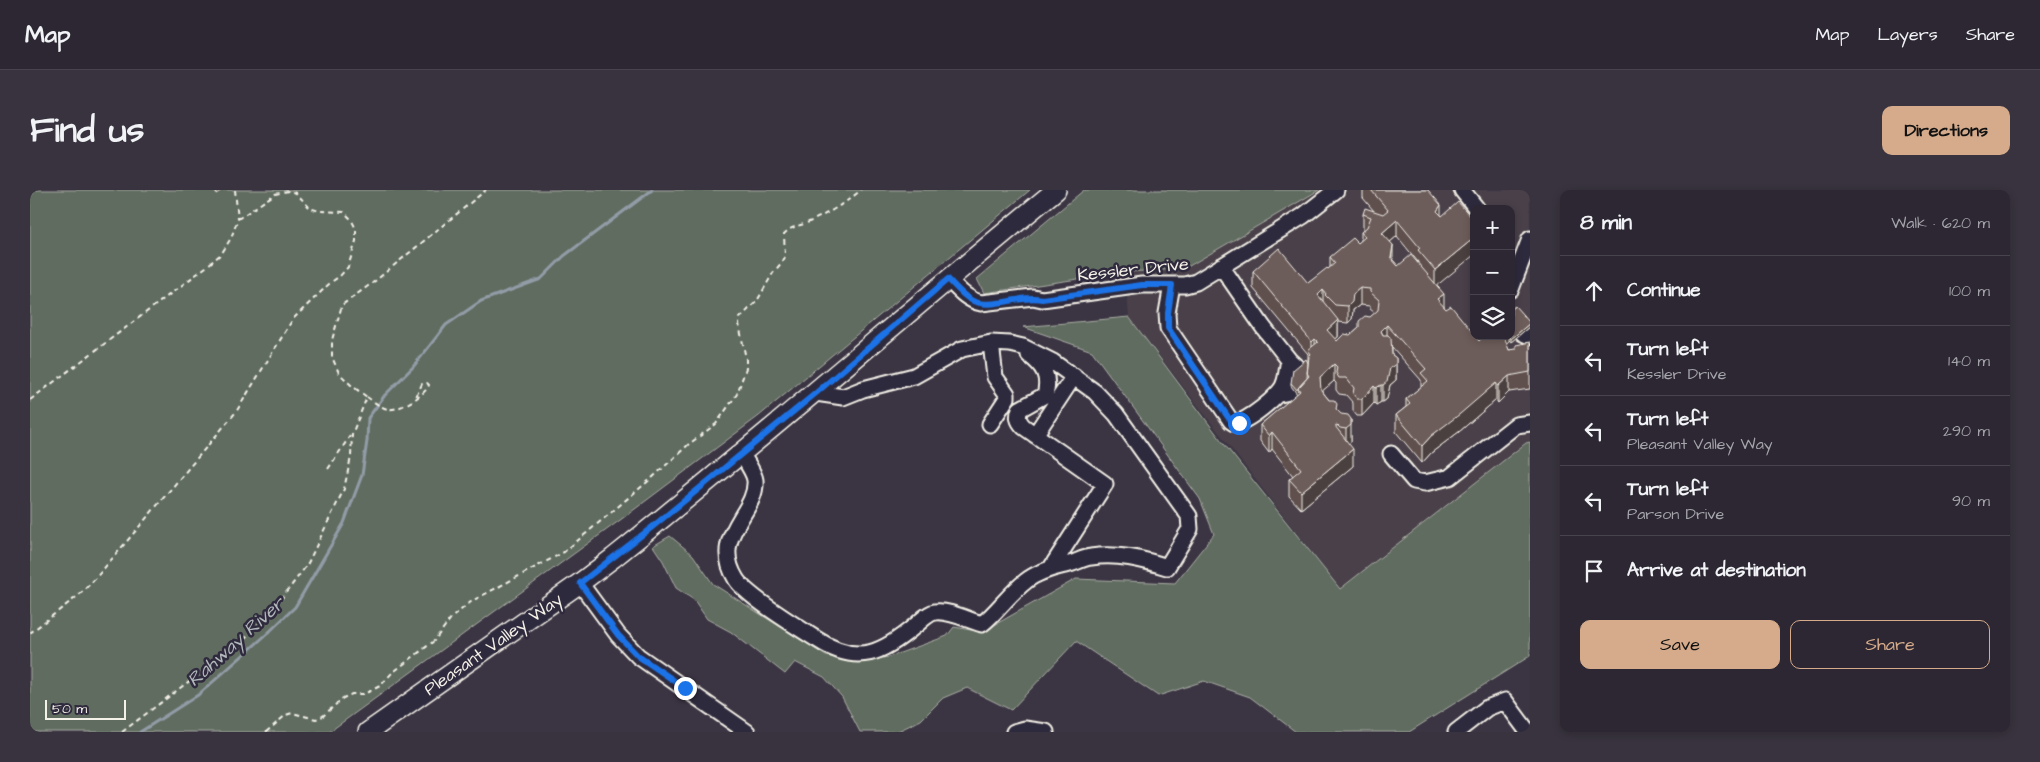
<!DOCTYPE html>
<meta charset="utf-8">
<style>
:root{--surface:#2c2732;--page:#38333e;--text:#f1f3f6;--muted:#a6a5ac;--line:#48444d;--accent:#d6ab8b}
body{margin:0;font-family:"Architects Daughter",sans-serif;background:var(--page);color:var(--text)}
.controls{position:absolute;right:15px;top:15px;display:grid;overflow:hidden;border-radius:10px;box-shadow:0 2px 8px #0003}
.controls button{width:45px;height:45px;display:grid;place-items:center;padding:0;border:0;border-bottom:1px solid var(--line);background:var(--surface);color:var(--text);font:25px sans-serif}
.scale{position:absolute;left:15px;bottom:12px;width:81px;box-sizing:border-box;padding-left:5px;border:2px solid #f4f1e8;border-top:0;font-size:14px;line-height:18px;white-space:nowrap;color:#f4f1e8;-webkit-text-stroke:4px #2f2a3d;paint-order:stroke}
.stop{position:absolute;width:15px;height:15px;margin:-11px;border:4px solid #1a73e8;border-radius:50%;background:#fff}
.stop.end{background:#1a73e8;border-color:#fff;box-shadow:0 1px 5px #0008}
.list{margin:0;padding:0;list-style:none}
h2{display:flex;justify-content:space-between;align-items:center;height:65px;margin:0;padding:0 20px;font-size:21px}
h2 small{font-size:16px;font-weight:400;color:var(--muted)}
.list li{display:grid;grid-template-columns:32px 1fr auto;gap:15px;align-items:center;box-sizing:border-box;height:70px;padding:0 20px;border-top:1px solid var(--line)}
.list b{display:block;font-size:19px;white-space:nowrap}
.list p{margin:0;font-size:16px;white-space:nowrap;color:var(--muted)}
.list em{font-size:16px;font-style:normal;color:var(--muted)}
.actions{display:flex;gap:10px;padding:15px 20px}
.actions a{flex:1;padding:11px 0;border:1px solid var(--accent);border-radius:10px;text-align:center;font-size:18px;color:var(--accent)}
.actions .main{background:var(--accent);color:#111}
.icon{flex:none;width:28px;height:28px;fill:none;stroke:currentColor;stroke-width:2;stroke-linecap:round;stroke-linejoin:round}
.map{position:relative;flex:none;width:1500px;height:542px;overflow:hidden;border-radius:10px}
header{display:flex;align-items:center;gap:30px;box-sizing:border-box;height:70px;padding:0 25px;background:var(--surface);border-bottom:1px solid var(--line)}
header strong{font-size:24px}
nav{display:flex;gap:28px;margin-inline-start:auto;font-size:18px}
.intro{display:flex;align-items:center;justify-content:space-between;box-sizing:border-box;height:120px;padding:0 30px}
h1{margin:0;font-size:35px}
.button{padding:12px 22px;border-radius:10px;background:var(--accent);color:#111;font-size:18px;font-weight:700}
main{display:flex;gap:30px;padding:0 30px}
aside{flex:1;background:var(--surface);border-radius:10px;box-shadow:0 2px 8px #0003}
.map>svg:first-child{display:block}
.built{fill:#4a404a;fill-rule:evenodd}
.green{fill:#606c61;stroke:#aaaea4}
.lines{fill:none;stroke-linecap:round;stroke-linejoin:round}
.stream{stroke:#929ca7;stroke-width:3}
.minor-casing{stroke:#f4f1e8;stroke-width:19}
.major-casing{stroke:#f4f1e8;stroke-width:22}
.path{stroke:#f4f1e8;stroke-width:2;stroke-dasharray:5 4;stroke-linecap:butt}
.minor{stroke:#2f2a3d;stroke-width:15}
.major{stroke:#2f2a3d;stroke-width:19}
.wall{fill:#5e504d;stroke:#f4f1e8;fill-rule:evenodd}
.shaded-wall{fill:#4c413f;stroke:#f4f1e8}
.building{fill:#6d5d5a;stroke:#f4f1e8;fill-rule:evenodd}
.route{stroke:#1a73e8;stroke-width:6}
.labels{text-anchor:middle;stroke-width:5;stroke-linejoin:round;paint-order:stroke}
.street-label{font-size:18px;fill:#f4f1e8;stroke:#2f2a3d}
.water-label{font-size:19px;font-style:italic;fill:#b2b9bc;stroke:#2f2a3d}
</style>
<header>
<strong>Map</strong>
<nav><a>Map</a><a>Layers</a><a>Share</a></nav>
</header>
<div class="intro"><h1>Find us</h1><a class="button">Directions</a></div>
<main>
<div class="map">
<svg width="1500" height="542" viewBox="0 0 1500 542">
<rect width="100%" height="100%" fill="#3b3443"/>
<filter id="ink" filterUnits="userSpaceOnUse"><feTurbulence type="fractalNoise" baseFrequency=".02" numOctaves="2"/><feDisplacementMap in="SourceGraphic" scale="10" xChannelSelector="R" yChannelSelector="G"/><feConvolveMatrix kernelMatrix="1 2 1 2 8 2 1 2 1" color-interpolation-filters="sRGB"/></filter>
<g filter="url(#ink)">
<path class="built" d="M1289,0H1500V252L1496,253L1310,399L1099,127L1095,82L1154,79ZM1444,19H1481V146H1444Z"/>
<path class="green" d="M0,0H1000L729,226L593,328L299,542H0Z
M1054,0H1289L1154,79L1095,82L954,103L947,89Z
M1099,127L1194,254L1310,399L1496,253L1500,252V466L1379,542H1266L1220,507L1174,491L1128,506L1046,451L981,520L937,498L913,508L891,530L866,542H830L812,507L794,487L765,472L755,484L701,442L677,429L664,410L646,398L633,371L623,356L640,346L663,365L683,394L796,466L828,472L859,467L917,446L924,437L952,442L1046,389L1145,393L1184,344L1170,309L1062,161L993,137Z"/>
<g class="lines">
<path class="stream" d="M110,542L168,505L237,444L265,417L314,333L332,285L337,251L338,228L355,205L383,177L416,135L451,111L511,89L534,66L622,0"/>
<defs>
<path id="minor" d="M1432,0L1447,19
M1191,76L1233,137L1259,170L1271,181C1274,198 1263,202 1249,204
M918,89C928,99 937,110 951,113L1003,107L1012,109L1112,95H1155L1166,92L1273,26L1306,0
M1142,95L1137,123L1138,138L1201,231L1204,233C1215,234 1251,205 1254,194C1257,187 1257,178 1259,170
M1481,99L1500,49
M1481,127L1493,143L1500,146
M999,165C1014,176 1020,187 1015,205L990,219C987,227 988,231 994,237L1075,294L1021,378
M960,234L977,208V204L965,187L961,153
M1005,245L1044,186
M711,263C715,270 724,282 725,290C728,323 679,345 706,389C716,406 769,438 788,450C828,476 853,463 886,435C891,431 898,423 905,422C920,420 937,430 952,434C968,421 979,404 996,391C1007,382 1022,378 1035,375C1044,374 1052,368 1061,367C1087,363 1112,369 1137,377L1160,339L1159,326L1086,224L1065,202L1023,172L993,157L980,154L961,153L932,159L884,186L833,199L813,207L786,203
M1361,264L1384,291L1395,293L1420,287L1486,235L1500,233
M550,393L588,445L608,466L717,542
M984,542L995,539L1016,542
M1426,542L1457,518L1475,511L1498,542"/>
<path id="major" d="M338,542L550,393L583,368C733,249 877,122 1026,0"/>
</defs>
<use href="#minor" class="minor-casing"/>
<use href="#major" class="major-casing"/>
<path class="path" d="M205,0L208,29
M0,5L5,0
M337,207C343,211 351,218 358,219C370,221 395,205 399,195L397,193L392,194L385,209
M0,210L176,77L192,63L201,48L208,29L245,4L258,1L266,3L280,18L289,21L314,22L321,29L326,39V51L318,77L310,86L300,93L263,129L206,222L65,389L49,405L0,443
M298,279L320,246
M92,542L211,452L242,421L277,375L314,299L321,267L322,244L337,207L322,196L309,183L302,167V150L312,115L345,91L456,0
M236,542L256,525L262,523L286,529L293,526L313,508L322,504H334L350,496L362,483L404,451L421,428L442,411L534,362L622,288L659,254L686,234L707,204L716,178V169L709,134L710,128L727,111L743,83L753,71L755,67L754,44C761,36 770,36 779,32C797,24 816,13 831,0"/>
<use href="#minor" class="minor"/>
<use href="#major" class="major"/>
</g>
<path class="wall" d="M1333,0H1398L1407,95L1414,117L1449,151L1500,136L1481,152L1479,150L1476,153L1479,160L1486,159L1500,152V199L1479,202L1468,213L1466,210L1430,241L1401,263L1392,273L1366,242V225L1376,217V209L1391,197V190L1362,157V165L1366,168V190L1360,195L1357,209L1353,212H1351L1346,215L1344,213L1332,226H1327L1323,221V213L1316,205L1309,204L1306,200V193L1304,191L1292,201L1307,220L1321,246V252L1318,254L1323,276L1271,319L1259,306V289L1263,286L1242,259L1239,263L1230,251V235L1267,204L1261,196V193L1278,173V164L1223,98V81L1278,93L1298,79L1300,77V67L1328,53L1331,51V42L1333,41V24L1344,21L1333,8ZM1367,46L1388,72V73L1368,76L1363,70L1360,52ZM1330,115L1340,116V119L1345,123L1320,145L1307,151L1305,149L1308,147V132L1318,133L1322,129L1323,120Z"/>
<path class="shaded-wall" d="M186,0H192L186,4Z
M1411,15V32L1407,21Z
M1367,30V46L1352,59V43Z
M1444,48V65L1405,97V80Z
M1363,55V72L1361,68Z
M1330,98V115L1323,120L1322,129L1318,133V116L1323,104Z
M1293,100V117L1288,105Z
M1414,104V121L1407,109Z
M1308,130V147L1297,156V140Z
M1500,133V136L1481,152V149Z
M1357,135V152L1351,141Z
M1472,146H1479V151L1472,157Z
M1285,149V166L1282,169V152Z
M1304,174V191L1290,203V187Z
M1366,174V190L1360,195L1357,209L1353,212V195L1360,178Z
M1479,186V202L1468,213V196Z
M1466,193V210L1430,241L1401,263L1392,273V256L1401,246Z
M1351,195V212L1346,215V198Z
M1344,196V213L1332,226V209Z
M1321,229V252L1316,256V239Z
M1242,242V259L1239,263V246Z
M1323,259V276L1271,319V302Z"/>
<path class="building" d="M1341,0H1398L1411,15L1407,21L1412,26L1428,12L1444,30V48L1405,80L1388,60L1390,58L1367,30L1352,43L1363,55L1361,68L1368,76L1381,65L1414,104L1407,109L1416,119L1421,116L1444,144V146H1445L1449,151L1454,146H1474L1479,160L1486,159V155L1500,152V182L1479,186L1468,196L1466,193L1430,224L1401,246L1392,256L1366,225L1380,214L1376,209L1398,191L1391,183L1396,179L1357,135L1351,141L1353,145H1358L1361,148L1362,165L1366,168V174L1360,178L1357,192L1353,195H1351L1346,198L1344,196L1332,209H1327L1323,204L1324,198L1316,188H1309L1306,183L1307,177L1304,174L1290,187L1291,200L1299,210H1304L1307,214L1306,219L1311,224L1318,225L1321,229V235L1316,239L1310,238L1307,235L1305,236L1323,259L1271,302L1259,289L1271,279L1242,242L1239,246L1230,235L1270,201L1268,198L1279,186L1277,183L1279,166L1281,164L1278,160L1288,152L1285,149L1282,152L1223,81L1249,58L1278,93L1297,78L1298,79L1305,73L1300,67L1323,48L1328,53L1335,47L1331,42L1337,37L1341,27L1333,24L1335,18L1353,24L1358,20ZM1330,98L1340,99V102L1349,110L1348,120L1340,127L1335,126L1329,131V137L1320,145L1314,144L1307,151L1297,140L1308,130L1288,105L1293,100L1296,104L1295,105L1305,115L1318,116L1322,112L1323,104Z
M1485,116L1500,133L1481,149L1479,146H1481V119Z
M1276,169L1278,173L1277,188L1268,198V201L1261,193L1263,180Z"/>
</g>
<g class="lines" filter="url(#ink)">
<path class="route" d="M655,498L608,466L588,445L550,393L621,338L786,203L918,89C925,96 932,105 941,110C960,121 991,104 1012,109L1112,95H1142L1138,123V138L1198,227L1204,233H1209"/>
</g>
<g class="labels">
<g class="street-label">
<text transform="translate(1103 79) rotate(-6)" y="6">Kessler Drive</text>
<text transform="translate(463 454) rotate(-35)" y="6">Pleasant Valley Way</text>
</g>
<g class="water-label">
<text transform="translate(205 451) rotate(-42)" y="7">Rahway River</text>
</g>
</g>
</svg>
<div class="controls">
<button>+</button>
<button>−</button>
<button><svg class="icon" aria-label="layers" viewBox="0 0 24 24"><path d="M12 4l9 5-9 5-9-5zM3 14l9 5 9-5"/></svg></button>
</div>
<div class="scale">50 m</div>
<div class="stop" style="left:1209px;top:233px"></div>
<div class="stop end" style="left:655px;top:498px"></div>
</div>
<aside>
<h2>8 min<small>Walk · 620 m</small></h2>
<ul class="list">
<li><svg class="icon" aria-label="ahead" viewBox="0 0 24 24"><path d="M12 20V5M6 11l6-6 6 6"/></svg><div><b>Continue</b></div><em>100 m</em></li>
<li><svg class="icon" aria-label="left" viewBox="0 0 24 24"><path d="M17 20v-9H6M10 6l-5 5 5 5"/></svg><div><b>Turn left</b><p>Kessler Drive</p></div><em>140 m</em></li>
<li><svg class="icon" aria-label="left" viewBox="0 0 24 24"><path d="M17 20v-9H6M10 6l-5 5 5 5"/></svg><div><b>Turn left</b><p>Pleasant Valley Way</p></div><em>290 m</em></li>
<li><svg class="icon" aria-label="left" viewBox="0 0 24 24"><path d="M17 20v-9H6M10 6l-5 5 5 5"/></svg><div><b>Turn left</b><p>Parson Drive</p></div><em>90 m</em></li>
<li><svg class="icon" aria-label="arrive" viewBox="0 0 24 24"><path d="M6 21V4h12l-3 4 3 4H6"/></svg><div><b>Arrive at destination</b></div></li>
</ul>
<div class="actions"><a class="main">Save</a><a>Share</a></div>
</aside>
</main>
